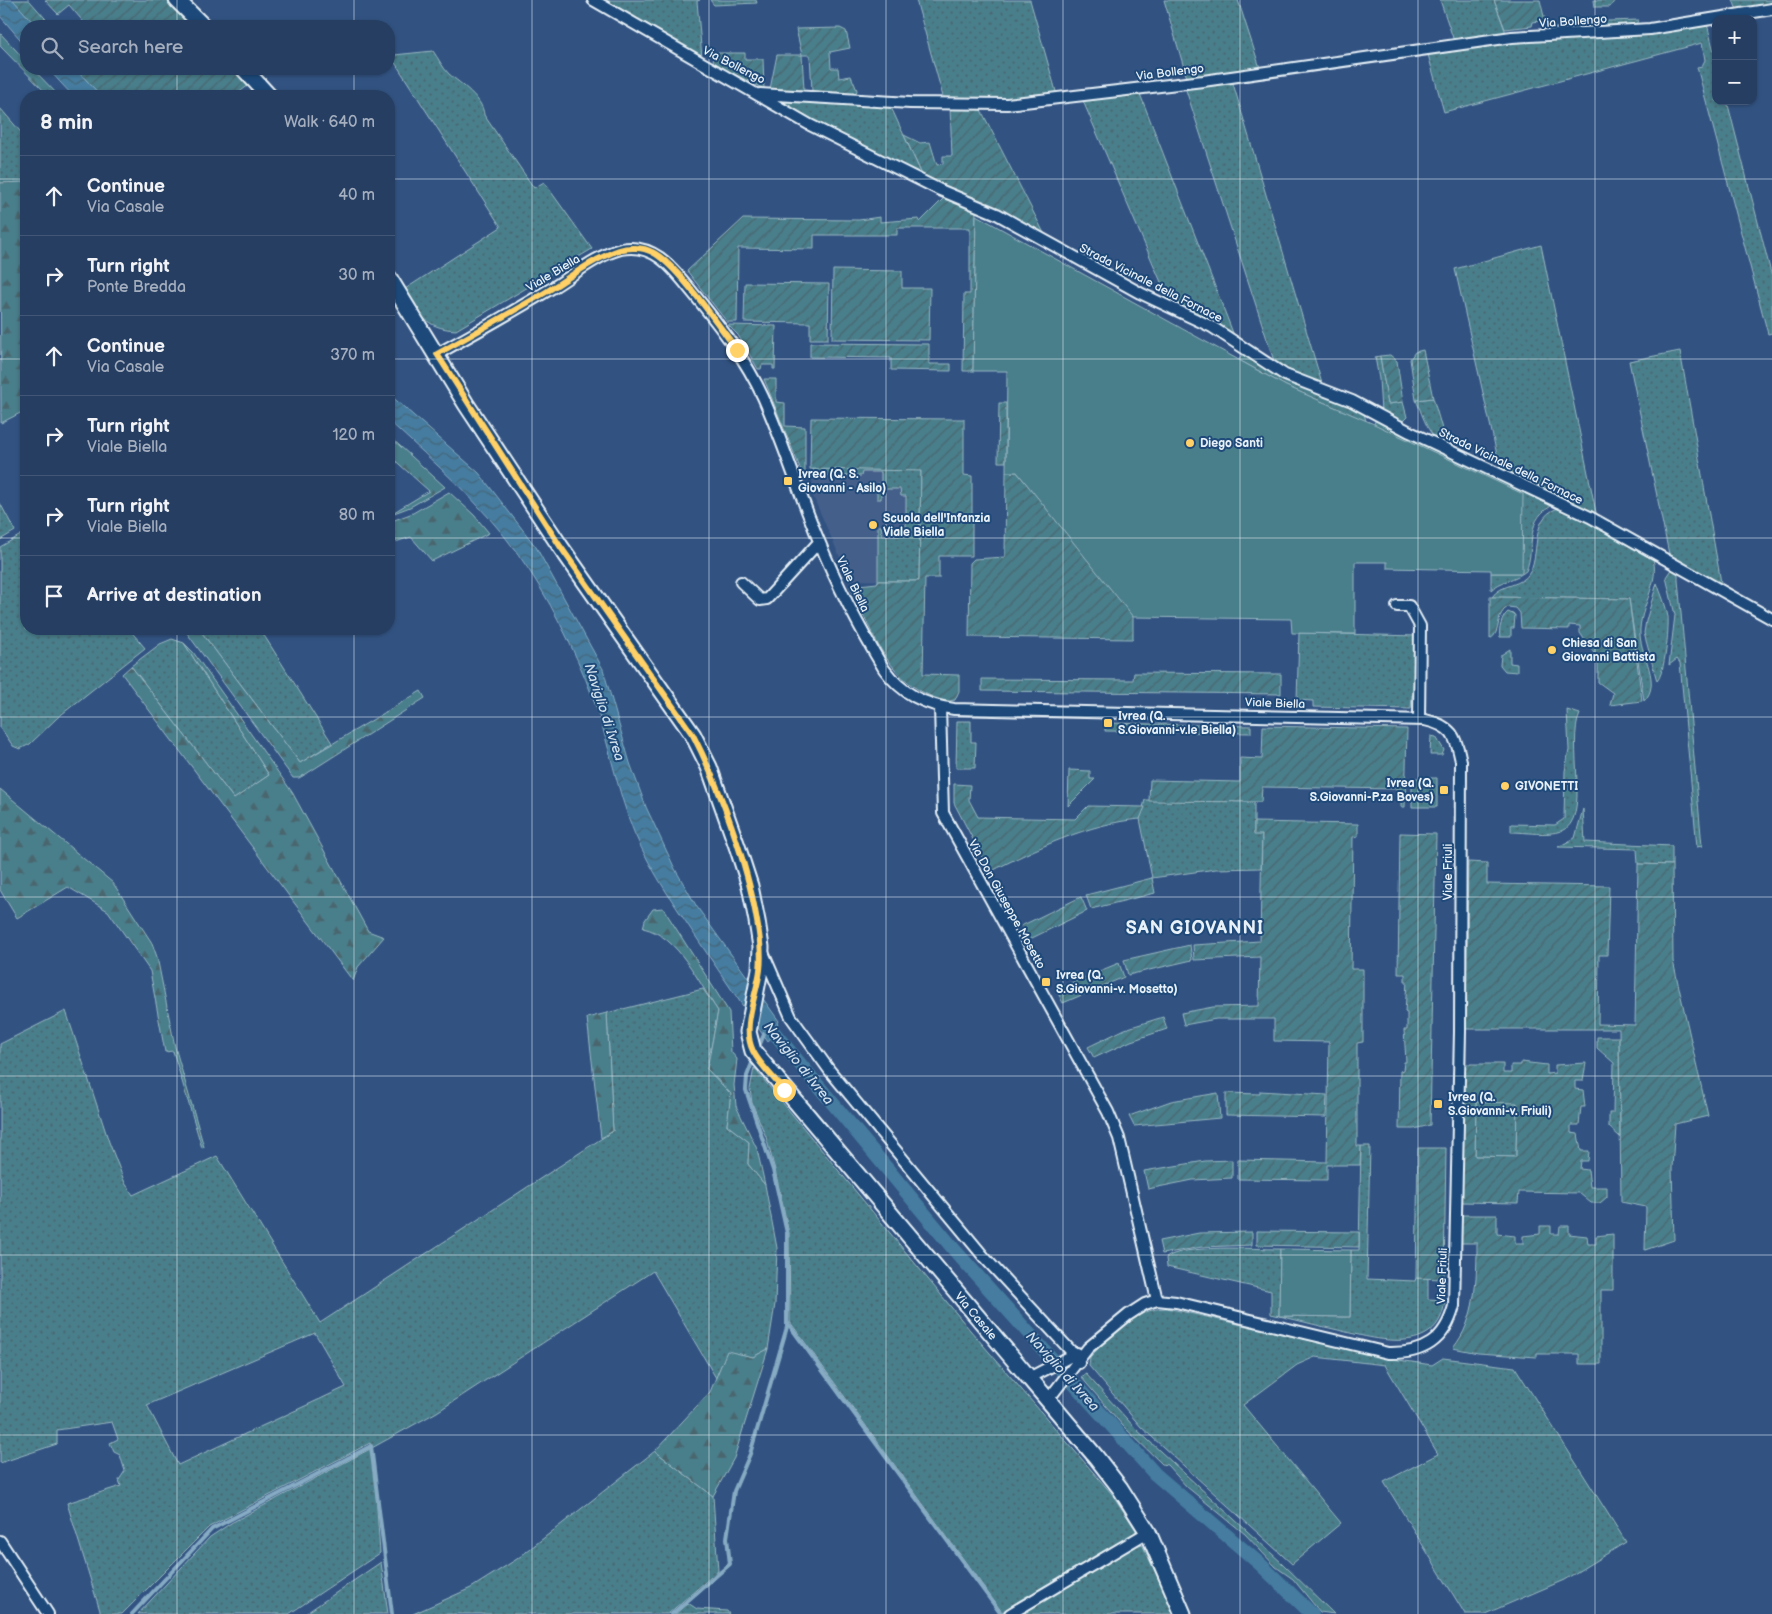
<!DOCTYPE html>
<meta charset="utf-8">
<style>
:root{--surface:#263e62;--page:#2e4568;--text:#f1f3f6;--muted:#a4aebe;--line:#425777}
body{margin:0;font-family:"Balsamiq Sans",sans-serif;background:var(--page);color:var(--text)}
.controls{position:absolute;right:15px;top:15px;display:grid;overflow:hidden;border-radius:10px;box-shadow:0 1px 4px #0004}
.controls button{width:45px;height:45px;display:grid;place-items:center;padding:0;border:0;border-bottom:1px solid var(--line);background:var(--surface);color:var(--text);font:25px sans-serif}
.stop{position:absolute;width:15px;height:15px;margin:-11px;border:4px solid #ffd166;border-radius:50%;background:#fff}
.stop.end{background:#ffd166;border-color:#fff;box-shadow:0 1px 5px #0008}
.list{margin:0;padding:0;list-style:none}
h2{display:flex;justify-content:space-between;align-items:center;height:65px;margin:0;padding:0 20px;font-size:21px}
h2 small{font-size:16px;font-weight:400;color:var(--muted)}
.list li{display:grid;grid-template-columns:32px 1fr auto;gap:15px;align-items:center;box-sizing:border-box;height:80px;padding:0 20px;border-top:1px solid var(--line)}
.list b{display:block;font-size:19px;white-space:nowrap}
.list p{margin:0;font-size:16px;white-space:nowrap;color:var(--muted)}
.list em{font-size:16px;font-style:normal;color:var(--muted)}
.icon{flex:none;width:28px;height:28px;fill:none;stroke:currentColor;stroke-width:2;stroke-linecap:round;stroke-linejoin:round}
.map{position:relative;flex:none;width:1772px;height:1614px;overflow:hidden}
.search{position:absolute;background:var(--surface);box-shadow:0 1px 4px #0004;left:20px;top:20px;width:375px;height:55px;display:flex;align-items:center;gap:12px;box-sizing:border-box;padding:0 18px;border-radius:20px;color:var(--muted);font-size:19px}
.panel{position:absolute;background:var(--surface);box-shadow:0 1px 4px #0004;left:20px;top:90px;width:375px;height:545px;border-radius:20px}
.map>svg:first-child{display:block}
.built{fill:#445f8b}
.grass{fill:url(#grass-dots);stroke:#99b8c2;fill-rule:evenodd}
.forest{fill:url(#forest-firs);stroke:#99b8c2}
.garden{fill:url(#garden-furrows);stroke:#99b8c2;fill-rule:evenodd}
.pitch{fill:#4a7e8b;stroke:#99b8c2}
.water{fill:url(#water-waves);stroke:#86abc3}
.lines{fill:none;stroke-linecap:round;stroke-linejoin:round}
.stream{stroke:#86abc3;stroke-width:4}
.canal{stroke:#447c9f;stroke-width:14}
.street-casing{stroke:#e8f1f8;stroke-width:14}
.secondary-casing{stroke:#e8f1f8;stroke-width:19}
.street{stroke:#1f4a7a;stroke-width:10}
.secondary{stroke:#1f4a7a;stroke-width:15}
.route{stroke:#ffd166;stroke-width:6}
.grid{fill:none;stroke:#e8f1f8;stroke-width:1;stroke-opacity:0.55}
.poi-dot{fill:#ffd166;stroke:#1f4a7a;stroke-width:2}
.labels{text-anchor:middle;stroke-width:4;stroke-linejoin:round;paint-order:stroke}
.street-label{font-size:12px;fill:#e8f1f8;stroke:#1f4a7a}
.poi-label{font-size:12px;font-weight:bold;fill:#e8f1f8;stroke:#1f4a7a;text-anchor:start}
.water-label{font-size:14px;font-style:italic;fill:#cfdfeb;stroke:#1f4a7a}
.district-label{font-size:18px;font-weight:bold;letter-spacing:1px;fill:#e8f1f8;stroke:#1f4a7a}
</style>
<div class="map">
<svg width="1772" height="1614" viewBox="0 0 1772 1614">
<defs>
<pattern id="grass-dots" width="8" height="8" patternUnits="userSpaceOnUse" patternTransform="scale(1.25)"><rect width="8" height="8" fill="#4a7e8b"/><path d="M2 2h.1M6 6h.1" fill="none" stroke="#48666e" stroke-width="1.8" stroke-linecap="round"/></pattern>
<pattern id="forest-firs" width="22" height="20" patternUnits="userSpaceOnUse" patternTransform="scale(1.25)"><rect width="22" height="20" fill="#4a7e8b"/><path d="M5 1l3.5 6h-7zM16 11l3.5 6h-7z" fill="#48666e"/></pattern>
<pattern id="garden-furrows" width="10" height="10" patternUnits="userSpaceOnUse" patternTransform="scale(1.25)"><rect width="10" height="10" fill="#4a7e8b"/><path d="M-1 1l2-2M0 10L10 0M9 11l2-2" fill="none" stroke="#48666e"/></pattern>
<pattern id="water-waves" width="16" height="10" patternUnits="userSpaceOnUse" patternTransform="scale(1.25)"><rect width="16" height="10" fill="#447c9f"/><path d="M0 5q4-4 8 0t8 0" fill="none" stroke="#456579"/></pattern>
</defs>
<rect width="100%" height="100%" fill="#325382"/>
<filter id="ink" filterUnits="userSpaceOnUse"><feTurbulence type="fractalNoise" baseFrequency=".02" numOctaves="2"/><feDisplacementMap in="SourceGraphic" scale="10" xChannelSelector="R" yChannelSelector="G"/><feConvolveMatrix kernelMatrix="1 2 1 2 8 2 1 2 1" color-interpolation-filters="sRGB"/></filter>
<g filter="url(#ink)">
<path class="built" d="M813,469L921,470L919,581L850,580L812,494Z"/>
<path class="grass" d="M600,0H700L697,1L702,58L649,26Z
M710,0H756L757,3L714,5Z
M916,0H1030L1057,95L1002,100H944Z
M1164,0H1238L1260,68L1187,78Z
M1440,0H1494L1506,33L1454,41Z
M1594,0H1615L1610,7H1595Z
M1733,0H1772V5L1737,10Z
M1639,20L1635,25L1581,28L1578,22Z
M1707,24L1716,60V101H1727L1772,277V333L1768,334L1697,67L1702,66L1705,60L1702,43L1444,112L1427,51L1512,40Z
M433,51C438,58 443,68 449,74C461,84 483,98 484,115L534,188L544,182L592,249L456,330C424,328 420,314 405,289L501,227L392,58L394,55Z
M1232,80L1323,387L1276,367L1185,87Z
M1140,94L1235,338L1170,303L1083,101Z
M777,98L890,105L924,179L776,102Z
M0,108L26,138V182L0,183Z
M1541,245L1597,517L1500,468L1455,269Z
M1680,351L1722,588L1669,554L1629,361Z
M1243,352L1363,410L1366,421L1286,386L1239,360Z
M1380,356L1388,404L1403,402L1407,417L1402,422L1381,412L1379,379L1375,357Z
M1433,398L1447,446C1428,438 1424,418 1416,400Z
M1376,419L1556,504C1523,517 1536,547 1526,571C1515,580 1500,581 1491,590V573H1521L1374,424Z
M813,469L921,470L919,581H878V526H881L882,536H899V530L906,529V496H901L900,489H881V499H877V484H881V472H862L861,476L813,475Z
M0,503L15,531L0,540Z
M1563,507L1652,556C1662,582 1638,608 1640,635C1641,656 1662,683 1644,701L1629,599L1492,597C1501,583 1523,587 1530,572C1541,550 1529,513 1563,507Z
M26,532V629H129L145,648L57,718L30,744L20,749L13,746L0,727V547Z
M1672,568L1681,573L1678,574V580L1702,846L1697,847L1680,663L1677,659L1669,665L1675,615L1666,577Z
M1657,583C1661,594 1666,605 1668,617C1669,629 1665,673 1657,681L1644,633L1646,621Z
M1508,612L1515,615L1514,628H1511V637H1500C1498,631 1502,616 1508,612Z
M199,629H260L332,743L300,763Z
M1299,633L1417,636L1415,695H1412L1411,709L1313,707V701L1297,700Z
M172,639L184,643L269,775L234,799L131,666L160,644Z
M1510,649V663L1517,664V672L1505,671L1500,665L1501,655Z
M1567,710L1580,714C1566,742 1592,821 1561,831C1547,836 1526,832 1511,832V824L1555,825L1564,819L1565,771L1569,750Z
M957,721H971V742H976L975,768H956Z
M1105,723L1251,726V733L1105,731Z
M1431,736L1436,737L1444,750L1442,755H1430Z
M1412,778H1437V807H1412Z
M1145,800L1254,802V834L1262,835L1261,868L1216,869L1152,878L1140,819Z
M1583,809L1585,842L1672,846V865L1638,864L1637,849L1558,847L1575,838Z
M703,989L718,1011L707,1069L731,1094L727,1125L749,1142L748,1164L765,1185L777,1248L775,1304L768,1349L753,1357L727,1352L716,1378L653,1271L437,1412L370,1449L375,1479L380,1553L289,1614H138L210,1537L231,1523L370,1449V1443L209,1527L122,1614H101L67,1503L121,1486L119,1480L125,1471L120,1455L114,1452L110,1443L118,1439L112,1422L57,1430V1444L0,1463V1044L66,1011L109,1142L125,1183L133,1195L217,1156L320,1323L613,1131L607,1013ZM315,1333L346,1387L178,1465L147,1405Z
M1597,1037H1619L1620,1137L1609,1127V1113H1613L1614,1063L1597,1048Z
M754,1068L970,1330L1112,1494L1136,1530L1135,1535L1002,1612L790,1322L789,1233L775,1170L766,1137L752,1103L750,1089Z
M1476,1102H1517L1516,1157L1475,1156Z
M1361,1146H1370L1367,1279L1415,1281L1416,1278H1428V1299L1445,1300C1439,1358 1375,1339 1338,1330C1315,1325 1293,1319 1271,1314V1291L1167,1267L1166,1258C1183,1244 1256,1249 1280,1249L1279,1316L1350,1317L1351,1250H1359Z
M1167,1308L1392,1359L1432,1365L1443,1358L1515,1367L1626,1542L1564,1580L1485,1614H1465L1384,1482L1438,1454L1385,1365L1315,1357L1297,1365L1243,1405L1341,1523L1292,1564L1141,1427L1089,1366L1090,1357C1111,1336 1135,1308 1167,1308Z
M1086,1374L1136,1429L1283,1564L1334,1614L1320,1612L1293,1579L1276,1567L1245,1534L1187,1487L1167,1465L1162,1464L1123,1426L1081,1377Z
M655,1451L713,1496L718,1571L668,1614H413L471,1588L517,1559Z
M1142,1544L1175,1614H1019L1134,1546Z
M381,1562L388,1614H305Z
M688,1603L697,1609L727,1611L729,1614H675Z"/>
<path class="forest" d="M0,33L26,61V69H33L59,96H49L0,46Z
M26,182V410L1,423L0,183Z
M389,436L445,487L410,507L389,515L429,491L389,455Z
M449,492L474,515L489,533L432,561L411,537L389,544V522L413,513Z
M184,629H199L300,763L421,691L425,698L306,774L299,778H293Z
M184,643L193,652L292,792L368,931L384,937L358,967L353,981L122,674L131,666L234,799L269,775Z
M0,789L113,883L152,943L157,957L175,1047L204,1147L202,1148L173,1051L165,1052L150,971L108,911L68,887L17,918L0,890Z
M663,908L729,1012L731,1052L737,1059L734,1085L736,1106L757,1149L765,1185L748,1164L749,1142L727,1125L731,1094L707,1069L718,1011C698,982 679,936 643,928L645,920L653,909Z
M607,1013L613,1131L601,1138L587,1018Z
M768,1349L734,1458L713,1496L655,1451L710,1392L727,1351L753,1357Z"/>
<path class="garden" d="M13,0H29L52,26H36Z
M45,0H166L192,26H87L69,5L58,14Z
M1494,0H1540L1546,25H1542L1540,21L1533,22L1532,26L1505,29Z
M840,28L846,31L850,48L830,52L831,68H838L839,78L851,76L857,90L856,94L812,91L810,55H802L804,90L770,89L777,55H802L796,29Z
M714,53H745V59H763L764,89L713,63Z
M76,69H233L249,85L234,96H101Z
M950,107L980,108L1046,237L924,179L904,135L920,143L930,142L937,165L943,164V156H952Z
M946,196L976,209L973,371H963L964,294H970V228H897V235H814V249L738,248L737,322H727L687,271L743,219L859,220L880,217V222L919,219L920,222Z
M833,270L902,271V288H930L929,340L832,339Z
M745,283L829,284L828,339H810V323L744,322Z
M728,325L776,326L775,369H773V365H762L761,369H758L738,335Z
M810,343L929,344V364H951V371L891,370V358L810,357Z
M1423,350L1433,398L1416,400L1410,359L1415,352Z
M1390,355L1397,361L1403,402L1388,404L1380,356Z
M764,379H776V402L785,403V426L805,427V473H802Z
M999,403H1006V462H998Z
M811,418L964,419V475L972,476V556H939V578H925L923,674L959,675V691L955,700C947,702 941,700 933,697C886,679 870,627 850,586L877,583L878,581H919L921,471L810,469Z
M1006,472H1017L1133,615V639L969,637L970,563L974,559L1005,557Z
M1490,597L1629,599L1642,701L1610,705L1613,693L1598,682V659L1580,633V626L1569,625V629L1521,628L1520,613L1516,608L1508,607C1495,613 1502,633 1490,639Z
M1134,673L1281,674V694L982,691V679L1133,680Z
M1263,726L1407,729L1405,807H1401V789L1262,787L1261,802L1149,801L1150,780L1240,782V758L1262,759Z
M1069,770L1090,771V779H1095L1068,806Z
M954,784L970,785L969,800L978,817L1075,819L1088,806L1145,807L1140,819C1090,823 1034,849 990,872L954,803Z
M1254,822L1358,824V836L1353,837L1351,969H1363V1042L1357,1043V1146H1361L1360,1165H1327V1180L1238,1179V1160L1327,1162L1329,1042L1274,1041V1019H1216L1184,1025L1181,1013L1213,1007L1259,1006L1260,957L1194,960L1193,945L1260,941L1262,835H1254Z
M1400,833L1436,834L1430,1125L1414,1129H1399L1400,1071L1403,1070L1404,1062H1406L1404,1030H1407V1013L1405,1012L1407,981H1405V974H1398Z
M1468,862L1487,863V884L1609,886L1607,955H1599L1598,1024L1635,1025L1638,864L1672,865L1673,961L1708,1116L1675,1124L1672,1168L1674,1240L1645,1250L1646,1207L1621,1202L1619,1029H1466Z
M1152,878L1155,893L1091,909L1086,895Z
M1081,897L1087,911L1028,940L1021,926Z
M1190,945L1192,960L1128,975L1124,960Z
M1119,963L1124,977L1063,1003L1056,989Z
M1163,1017L1167,1029L1131,1041L1094,1058L1088,1047L1125,1029Z
M1521,1062L1547,1065V1074L1555,1073V1065L1586,1063L1583,1081H1575V1089L1583,1090L1585,1107H1581L1579,1125H1571V1133L1578,1134L1581,1151H1589L1588,1161H1581L1580,1169L1588,1170L1590,1187H1607V1197L1600,1203H1591L1579,1193L1519,1192L1518,1203L1459,1202L1461,1064H1503V1073H1511V1065H1521ZM1476,1102L1517,1103L1516,1157L1475,1156Z
M1260,1091L1327,1095L1326,1117L1226,1115V1093L1260,1094Z
M1218,1093L1220,1118L1134,1126L1129,1116L1171,1101Z
M1418,1148H1446L1444,1279L1416,1278Z
M1232,1160V1178L1193,1180L1148,1189L1144,1171L1205,1161Z
M1460,1215H1497V1234L1515,1236V1244H1523V1236L1540,1234V1226H1551V1234H1559L1560,1226H1569V1234L1587,1236L1588,1244H1596V1236L1613,1234V1290H1601V1364H1579V1354H1537V1357L1478,1353L1453,1348C1476,1321 1477,1277 1477,1243H1460Z
M1257,1231L1359,1232V1247L1257,1245Z
M1252,1232V1245L1202,1247L1162,1254L1159,1241L1199,1233Z"/>
<path class="pitch" d="M976,215L1286,386L1374,424L1523,494L1522,573H1491V570L1387,568V562H1355V634L1292,633L1291,619L1133,617L1017,472H1006L1007,371H973Z
M1280,1249L1351,1250L1350,1317L1279,1316Z"/>
<path class="water" d="M0,0H13L36,26H26V46L0,16Z
M48,69H76L101,96H73Z
M389,394L479,473L536,547L603,669L630,763L646,807L675,869L697,907L779,1021L768,1042C746,1011 725,980 704,949C679,911 652,874 634,832C616,788 609,742 593,698C574,648 549,597 518,554C482,504 434,462 389,421Z"/>
<g class="lines">
<path class="stream" d="M758,1049L765,1032
M787,1322L1001,1614
M132,1614L212,1529L371,1446L392,1614
M672,1614L730,1564L727,1538L734,1491L750,1454L787,1327V1233L773,1170L746,1090L747,1076L754,1058"/>
<path class="canal" d="M762,1018L957,1253L1155,1474L1260,1564L1312,1614"/>
<defs>
<path id="street" d="M593,0L810,125L940,190L997,214L1140,293L1212,327L1285,375L1352,401L1410,432L1590,517L1772,619
M760,94L910,103L1007,104L1203,81L1512,37L1650,29L1772,9
M437,354C475,333 514,311 552,288C572,276 597,255 621,249C655,242 674,270 693,293C720,326 745,358 763,397C784,444 799,494 819,541C837,585 860,629 884,669C902,694 925,705 954,709L1425,720C1452,726 1456,736 1461,761L1460,1032L1454,1306C1445,1341 1423,1354 1388,1353L1176,1302L1157,1300L1145,1304L1128,1315L1088,1348L1048,1400
M741,582L760,600L767,599L819,542
M1397,606H1409L1420,626L1419,720
M940,707L943,813L1108,1112L1119,1138L1157,1300
M762,950L791,1017L830,1071L984,1257L1070,1350L1079,1363
M1029,1378L1077,1353
M0,1541L48,1614
M1010,1614L1148,1532"/>
<path id="secondary" d="M177,0L203,26
M244,69L269,96
M389,278L466,404L560,546L693,735L709,767L738,849L750,886L757,921L761,947L760,970L748,1032L753,1051L1096,1457L1120,1488L1148,1532L1183,1614"/>
</defs>
<use href="#street" class="street-casing"/>
<use href="#secondary" class="secondary-casing"/>
<use href="#street" class="street"/>
<use href="#secondary" class="secondary"/>
</g>
</g>
<g class="lines" filter="url(#ink)">
<path class="route" d="M737,350C720,327 676,263 652,252C643,247 628,247 619,250C593,259 569,278 546,292C510,313 473,334 437,354L560,546L693,735C720,788 747,862 757,921C760,937 762,953 760,970C757,995 741,1027 753,1051C760,1065 774,1078 784,1090"/>
</g>
<path class="grid" d="M177,0V26M354,0V26M532,0V1614M709,0V1614M886,0V1614M1063,0V1614M1240,0V1614M1418,0V1614M1595,0V1614M177,69V96M354,69V96M0,179H26M389,179H1772M0,359H26M389,359H1772M0,538H26M389,538H1772M177,629V1614M354,629V1614M0,717H1772M0,897H1772M0,1076H1772M0,1255H1772M0,1435H1772"/>
<g class="poi-dot">
<circle cx="1190" cy="443" r="5"/>
<rect x="783" y="476" width="10" height="10" rx="2.5"/>
<circle cx="873" cy="525" r="5"/>
<circle cx="1552" cy="650" r="5"/>
<rect x="1103" y="718" width="10" height="10" rx="2.5"/>
<circle cx="1505" cy="786" r="5"/>
<rect x="1439" y="785" width="10" height="10" rx="2.5"/>
<rect x="1041" y="977" width="10" height="10" rx="2.5"/>
<rect x="1433" y="1099" width="10" height="10" rx="2.5"/>
</g>
<g class="labels">
<g class="street-label">
<text transform="translate(1573 21) rotate(-4)" y="4">Via Bollengo</text>
<text transform="translate(734 65) rotate(27)" y="4">Via Bollengo</text>
<text transform="translate(1170 72) rotate(-7)" y="4">Via Bollengo</text>
<text transform="translate(553 273) rotate(-31)" y="4">Viale Biella</text>
<text transform="translate(1151 283) rotate(27)" y="4">Strada Vicinale della Fornace</text>
<text transform="translate(1511 466) rotate(26)" y="4">Strada Vicinale della Fornace</text>
<text transform="translate(853 584) rotate(64)" y="4">Viale Biella</text>
<text transform="translate(1275 703) rotate(2)" y="4">Viale Biella</text>
<text transform="translate(1448 872) rotate(-90)" y="4">Viale Friuli</text>
<text transform="translate(1007 904) rotate(61)" y="4">Via Don Giuseppe Mosetto</text>
<text transform="translate(1442 1276) rotate(-88)" y="4">Viale Friuli</text>
<text transform="translate(976 1316) rotate(50)" y="4">Via Casale</text>
</g>
<g class="poi-label">
<text x="1200" y="447">Diego Santi</text>
<text x="798" y="478">Ivrea (Q. S.<tspan x="798" dy="14">Giovanni - Asilo)</tspan></text>
<text x="883" y="522">Scuola dell'Infanzia<tspan x="883" dy="14">Viale Biella</tspan></text>
<text x="1562" y="647">Chiesa di San<tspan x="1562" dy="14">Giovanni Battista</tspan></text>
<text x="1118" y="720">Ivrea (Q.<tspan x="1118" dy="14">S.Giovanni-v.le Biella)</tspan></text>
<text x="1434" y="787" text-anchor="end">Ivrea (Q.<tspan x="1434" dy="14">S.Giovanni-P.za Boves)</tspan></text>
<text x="1515" y="790">GIVONETTI</text>
<text x="1056" y="979">Ivrea (Q.<tspan x="1056" dy="14">S.Giovanni-v. Mosetto)</tspan></text>
<text x="1448" y="1101">Ivrea (Q.<tspan x="1448" dy="14">S.Giovanni-v. Friuli)</tspan></text>
</g>
<g class="water-label">
<text transform="translate(605 712) rotate(72)" y="5">Naviglio di Ivrea</text>
<text transform="translate(799 1063) rotate(51)" y="5">Naviglio di Ivrea</text>
<text transform="translate(1063 1371) rotate(48)" y="5">Naviglio di Ivrea</text>
</g>
<g class="district-label">
<text x="1195" y="934">SAN GIOVANNI</text>
</g>
</g>
</svg>
<div class="controls">
<button>+</button>
<button>−</button>
</div>
<div class="stop" style="left:784px;top:1090px"></div>
<div class="stop end" style="left:737px;top:350px"></div>
<div class="search"><svg class="icon" aria-label="search" viewBox="0 0 24 24"><circle cx="10" cy="10" r="6"/><path d="M15 15l6 6"/></svg>Search here</div>
<section class="panel">
<h2>8 min<small>Walk · 640 m</small></h2>
<ul class="list">
<li><svg class="icon" aria-label="ahead" viewBox="0 0 24 24"><path d="M12 20V5M6 11l6-6 6 6"/></svg><div><b>Continue</b><p>Via Casale</p></div><em>40 m</em></li>
<li><svg class="icon" aria-label="right" viewBox="0 0 24 24"><path d="M7 20v-9h11M14 6l5 5-5 5"/></svg><div><b>Turn right</b><p>Ponte Bredda</p></div><em>30 m</em></li>
<li><svg class="icon" aria-label="ahead" viewBox="0 0 24 24"><path d="M12 20V5M6 11l6-6 6 6"/></svg><div><b>Continue</b><p>Via Casale</p></div><em>370 m</em></li>
<li><svg class="icon" aria-label="right" viewBox="0 0 24 24"><path d="M7 20v-9h11M14 6l5 5-5 5"/></svg><div><b>Turn right</b><p>Viale Biella</p></div><em>120 m</em></li>
<li><svg class="icon" aria-label="right" viewBox="0 0 24 24"><path d="M7 20v-9h11M14 6l5 5-5 5"/></svg><div><b>Turn right</b><p>Viale Biella</p></div><em>80 m</em></li>
<li><svg class="icon" aria-label="arrive" viewBox="0 0 24 24"><path d="M6 21V4h12l-3 4 3 4H6"/></svg><div><b>Arrive at destination</b></div></li>
</ul>
</section>
</div>
